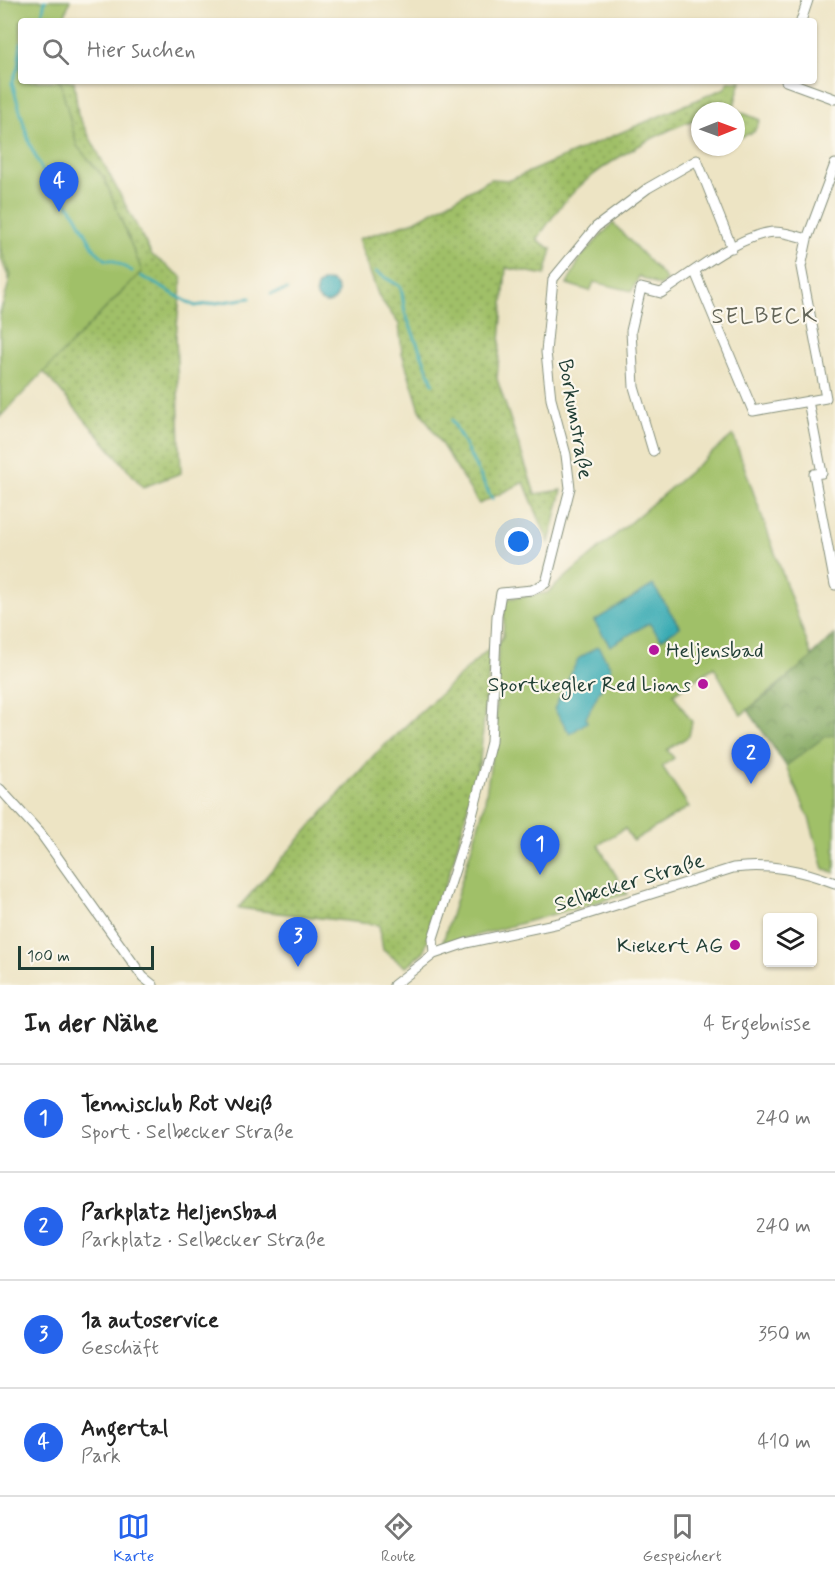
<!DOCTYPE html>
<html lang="de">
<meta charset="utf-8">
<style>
:root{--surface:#fff;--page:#f2f2f2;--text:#222;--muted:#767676;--line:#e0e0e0;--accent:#2563eb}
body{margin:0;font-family:Mynerve,sans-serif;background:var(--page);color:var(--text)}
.controls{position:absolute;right:18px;bottom:18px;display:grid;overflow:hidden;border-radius:6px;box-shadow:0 2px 4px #0004}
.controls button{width:54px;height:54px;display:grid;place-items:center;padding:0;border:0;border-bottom:2px solid var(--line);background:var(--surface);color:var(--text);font:30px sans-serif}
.compass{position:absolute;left:691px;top:102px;width:54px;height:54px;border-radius:50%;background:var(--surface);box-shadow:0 2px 4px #0004;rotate:89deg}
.scale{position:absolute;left:18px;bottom:15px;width:136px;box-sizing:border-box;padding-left:6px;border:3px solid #1f3d34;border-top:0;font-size:16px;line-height:21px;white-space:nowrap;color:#1f3d34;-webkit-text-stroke:4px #fbf7ec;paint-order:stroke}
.you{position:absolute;left:519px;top:542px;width:21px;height:21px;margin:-15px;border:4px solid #fff;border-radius:50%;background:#1a73e8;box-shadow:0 0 0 9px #1a73e833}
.badge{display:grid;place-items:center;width:39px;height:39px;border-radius:50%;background:var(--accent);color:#fff;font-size:20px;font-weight:700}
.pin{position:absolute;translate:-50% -50px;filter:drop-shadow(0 2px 3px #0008)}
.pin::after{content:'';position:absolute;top:32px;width:21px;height:18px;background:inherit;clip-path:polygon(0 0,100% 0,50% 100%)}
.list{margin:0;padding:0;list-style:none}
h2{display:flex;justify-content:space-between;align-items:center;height:78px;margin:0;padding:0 24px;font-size:26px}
h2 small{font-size:20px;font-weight:400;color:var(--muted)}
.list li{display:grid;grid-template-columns:39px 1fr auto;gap:18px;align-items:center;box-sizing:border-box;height:108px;padding:0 24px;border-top:2px solid var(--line)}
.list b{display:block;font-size:22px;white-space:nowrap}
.list p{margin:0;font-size:20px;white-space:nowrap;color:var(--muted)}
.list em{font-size:20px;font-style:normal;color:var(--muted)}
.icon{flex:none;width:33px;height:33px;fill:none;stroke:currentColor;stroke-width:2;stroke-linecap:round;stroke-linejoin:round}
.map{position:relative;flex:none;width:835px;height:985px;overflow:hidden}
.search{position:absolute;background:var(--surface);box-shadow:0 2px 4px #0004;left:18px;right:18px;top:18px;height:66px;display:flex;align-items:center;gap:15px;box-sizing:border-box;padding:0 21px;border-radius:6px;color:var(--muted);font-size:22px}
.sheet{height:510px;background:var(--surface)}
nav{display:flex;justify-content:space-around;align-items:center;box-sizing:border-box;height:84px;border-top:2px solid var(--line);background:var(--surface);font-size:16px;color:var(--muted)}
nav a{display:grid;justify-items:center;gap:3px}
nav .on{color:var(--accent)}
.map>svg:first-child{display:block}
.grass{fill:url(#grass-dots);stroke:#607e4e;stroke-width:1.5}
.forest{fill:url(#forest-crowns);stroke:#507248;stroke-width:1.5}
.green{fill:#a0c068;stroke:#607e4e;stroke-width:1.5}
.water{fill:#38aab3;stroke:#2c7474;stroke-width:1.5}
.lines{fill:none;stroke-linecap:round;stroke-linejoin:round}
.stream{stroke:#38aab3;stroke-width:3}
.street-casing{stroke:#86907c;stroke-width:11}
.street{stroke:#fff;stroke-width:9}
.poi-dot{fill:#b5179e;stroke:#fbf7ec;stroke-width:2}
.labels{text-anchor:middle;stroke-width:4.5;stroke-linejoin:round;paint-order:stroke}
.street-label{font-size:21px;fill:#1f3d34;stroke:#fbf7ec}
.poi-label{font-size:21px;fill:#1f3d34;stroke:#fbf7ec;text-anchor:end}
.neighbourhood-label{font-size:22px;letter-spacing:1.5px;fill:#646659;stroke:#fbf7ec}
</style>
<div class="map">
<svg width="835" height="985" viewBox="0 0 835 985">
<defs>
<pattern id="grass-dots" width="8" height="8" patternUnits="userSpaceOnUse" patternTransform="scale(1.5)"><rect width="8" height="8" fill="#a0c068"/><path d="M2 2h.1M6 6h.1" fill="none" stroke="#829d56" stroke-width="1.8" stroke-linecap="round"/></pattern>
<pattern id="forest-crowns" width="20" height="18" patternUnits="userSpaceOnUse" patternTransform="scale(1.5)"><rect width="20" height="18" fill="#80a65c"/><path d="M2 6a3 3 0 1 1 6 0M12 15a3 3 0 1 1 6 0" fill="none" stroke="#68884d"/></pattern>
</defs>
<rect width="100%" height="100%" fill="#fbf7ec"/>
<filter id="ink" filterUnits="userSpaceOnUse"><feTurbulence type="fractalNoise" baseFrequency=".0167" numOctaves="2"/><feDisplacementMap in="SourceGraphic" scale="12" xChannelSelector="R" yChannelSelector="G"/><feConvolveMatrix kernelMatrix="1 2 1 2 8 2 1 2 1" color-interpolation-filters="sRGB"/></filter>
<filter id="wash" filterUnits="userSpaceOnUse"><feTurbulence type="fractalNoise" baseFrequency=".008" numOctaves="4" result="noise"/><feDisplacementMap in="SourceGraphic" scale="24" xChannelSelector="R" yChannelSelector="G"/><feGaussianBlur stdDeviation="1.35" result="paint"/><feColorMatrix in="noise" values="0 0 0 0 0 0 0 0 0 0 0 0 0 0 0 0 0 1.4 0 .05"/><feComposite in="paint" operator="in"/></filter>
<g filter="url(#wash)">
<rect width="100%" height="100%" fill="#ede4c4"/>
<path class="grass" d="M21,81H74L78,115L152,255L182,277L176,336L181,473L143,487L42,370L0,394V308L13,289L0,256V109Z
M729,81H741L733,109L760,120L754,132L736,139V111H700V118C665,129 607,161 580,186C563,201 550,220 537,240L552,249L545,275L506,268L497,379L535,494L562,490L549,543L524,482L479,504L420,410L402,353L399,324L379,297L358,239L415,221L491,179L510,180L725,88Z
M491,647L480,760L455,855L424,951L406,967L383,950L379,925L238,908L374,755Z"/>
<path class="forest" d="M835,634V735L826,736L786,766L748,710L775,689Z"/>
<path class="green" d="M0,0H70L63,21H21V81H60L77,146L104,178L142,271L0,417V315L11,275L0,247Z
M613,223L667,280L660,286L639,276L632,291L594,282L590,291L567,284L581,257Z
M733,435L812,657L741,715L714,667L673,694L692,722L689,736L667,750L674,758L662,766L689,807L633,841L625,828L598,845L627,894L442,945L484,807L495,735L498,644L503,636L505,599L547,593Z
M835,735V873L824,869L809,818L786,766L826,736Z"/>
<path class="water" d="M316 292a11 11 0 1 1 22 0a11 11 0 1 1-22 0Z
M653,585L680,627L661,639L649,623L610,646L594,621Z
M598,646L611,668L586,718L587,722L570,734L554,709L578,659Z"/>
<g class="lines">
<path class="stream" d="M41,21L45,0
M21,43L18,67L12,83L30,145L48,182L59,192L76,215L95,250L106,260H112L132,271
M376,272L401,287L405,313L433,383
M141,276L195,306L250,298
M271,294L287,290
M452,420L492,499"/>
</g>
</g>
<g filter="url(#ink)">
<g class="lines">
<defs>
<path id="street" d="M801,21L808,0
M786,81L835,99
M695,272L753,411L826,398L801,267L807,239L835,164
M808,401L822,473L814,474L835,585
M653,451L634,387L631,331L641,288L661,293C690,275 741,233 775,232C785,232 797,236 807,239
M0,789L41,834L143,977L153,985
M434,954L433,938L472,816L491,742L497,616L501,593L532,590L546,583L570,488L566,455L551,399L546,352L553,279L596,227L648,188L697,160L732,248
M394,985L434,954L466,943L559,923L733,868C769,863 801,870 835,883"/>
</defs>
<use href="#street" class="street-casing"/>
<use href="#street" class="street"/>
</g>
</g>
<g class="poi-dot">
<circle cx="654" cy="650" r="6"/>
<circle cx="703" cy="684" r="6"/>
<circle cx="735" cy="945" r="6"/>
</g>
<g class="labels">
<g class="street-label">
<text transform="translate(576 419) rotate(80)" y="7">Borkumstraße</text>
<text transform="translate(629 882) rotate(-17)" y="7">Selbecker Straße</text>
</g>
<g class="poi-label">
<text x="666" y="657" text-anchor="start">Heljensbad</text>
<text x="691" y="691">Sportkegler Red Lions</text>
<text x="723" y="952">Kiekert AG</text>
</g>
<g class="neighbourhood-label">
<text x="765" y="323">SELBECK</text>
</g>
</g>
</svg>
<div class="controls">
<button><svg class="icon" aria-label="layers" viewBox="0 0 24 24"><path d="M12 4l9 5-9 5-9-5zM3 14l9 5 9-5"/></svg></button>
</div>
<svg class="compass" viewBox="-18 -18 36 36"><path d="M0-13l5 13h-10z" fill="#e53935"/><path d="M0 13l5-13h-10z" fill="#767676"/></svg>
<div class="scale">100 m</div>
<div class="you"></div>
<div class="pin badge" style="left:540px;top:875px">1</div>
<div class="pin badge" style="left:751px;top:784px">2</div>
<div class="pin badge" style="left:298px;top:967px">3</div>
<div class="pin badge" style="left:59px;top:212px">4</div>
<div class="search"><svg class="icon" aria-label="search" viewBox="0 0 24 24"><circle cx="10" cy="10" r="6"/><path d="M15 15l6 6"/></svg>Hier suchen</div>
</div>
<section class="sheet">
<h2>In der Nähe<small>4 Ergebnisse</small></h2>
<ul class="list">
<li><span class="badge">1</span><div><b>Tennisclub Rot Weiß</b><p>Sport · Selbecker Straße</p></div><em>240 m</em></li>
<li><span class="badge">2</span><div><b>Parkplatz Heljensbad</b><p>Parkplatz · Selbecker Straße</p></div><em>240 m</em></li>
<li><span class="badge">3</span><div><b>1a autoservice</b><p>Geschäft</p></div><em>350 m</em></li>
<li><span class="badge">4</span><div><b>Angertal</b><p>Park</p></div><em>410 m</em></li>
</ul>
</section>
<nav>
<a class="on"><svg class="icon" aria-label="map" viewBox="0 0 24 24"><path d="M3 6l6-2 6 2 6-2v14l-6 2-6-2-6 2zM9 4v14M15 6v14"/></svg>Karte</a>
<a><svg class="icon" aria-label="directions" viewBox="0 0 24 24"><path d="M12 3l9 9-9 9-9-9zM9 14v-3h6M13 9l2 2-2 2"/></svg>Route</a>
<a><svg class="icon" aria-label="saved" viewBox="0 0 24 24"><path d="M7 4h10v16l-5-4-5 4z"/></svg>Gespeichert</a>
</nav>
